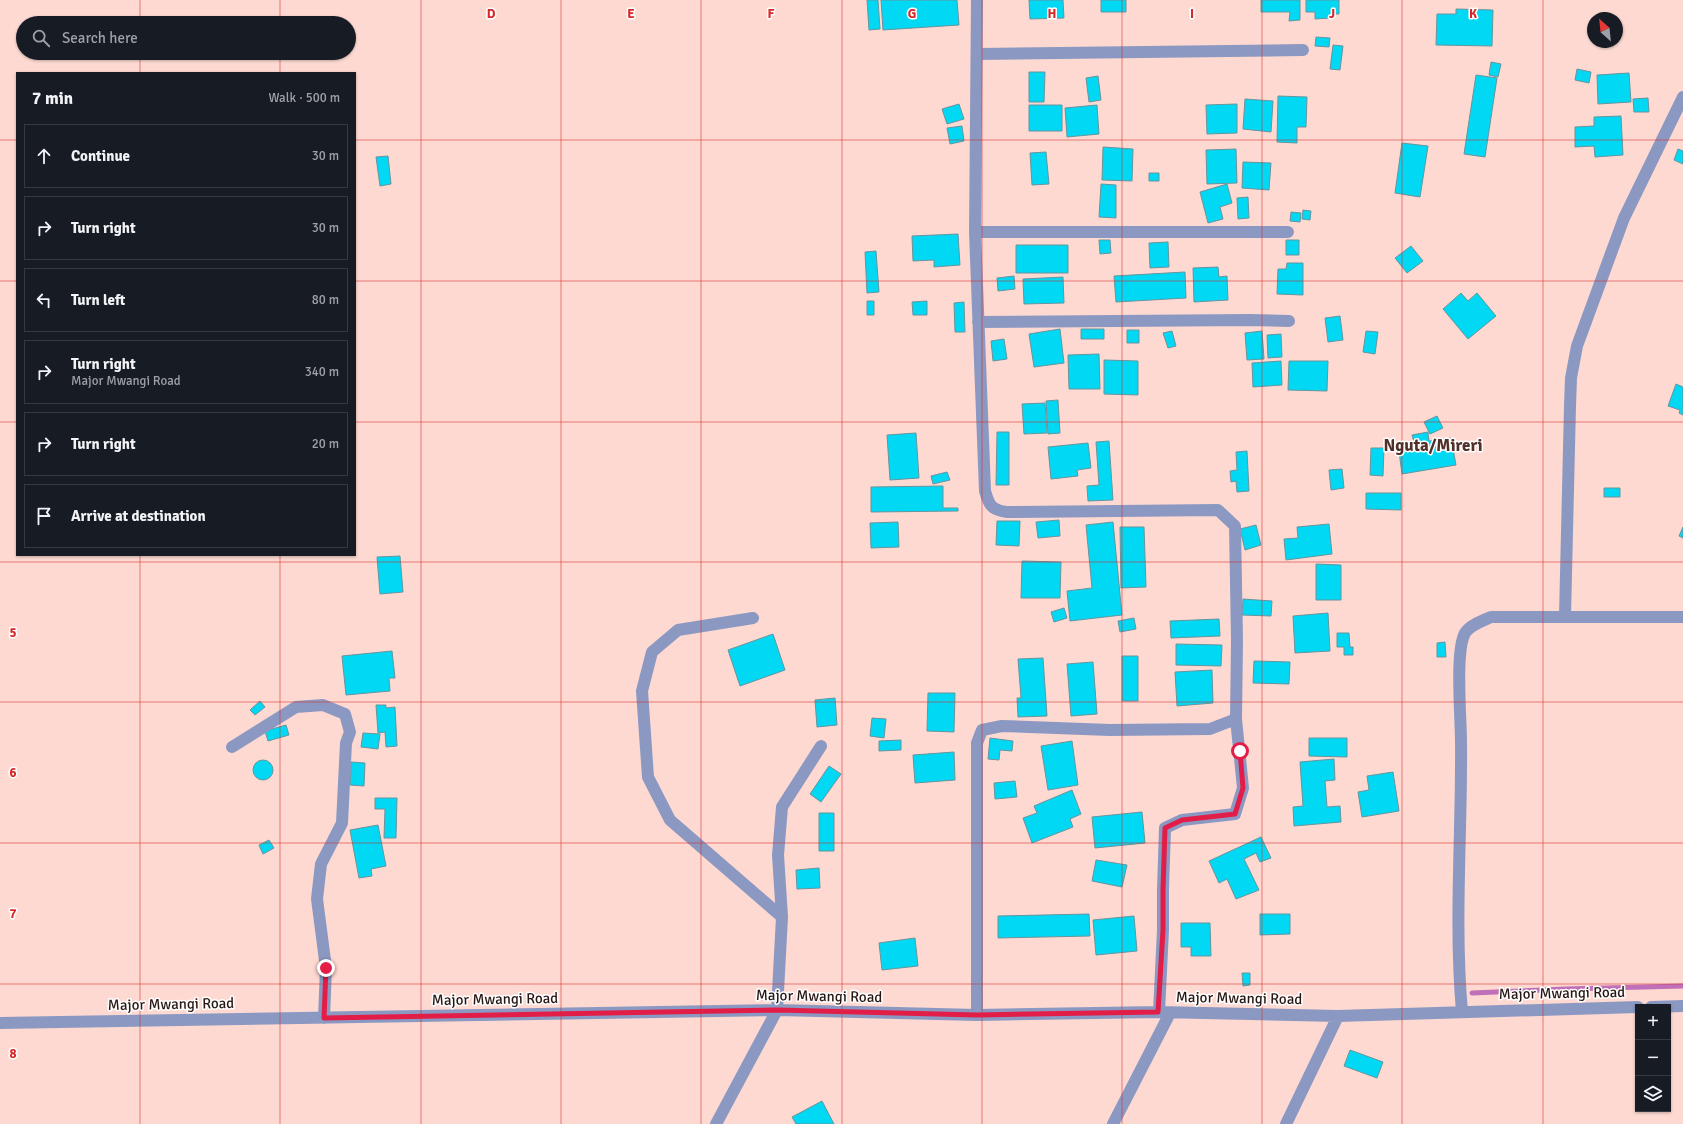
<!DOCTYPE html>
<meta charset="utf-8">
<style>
:root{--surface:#171b24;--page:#20242c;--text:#f1f3f6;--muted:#9ea1a6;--line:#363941}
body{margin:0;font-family:Signika,sans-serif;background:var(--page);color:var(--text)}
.controls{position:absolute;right:12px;bottom:12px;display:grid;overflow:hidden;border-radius:0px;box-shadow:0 1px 3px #0004}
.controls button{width:36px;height:36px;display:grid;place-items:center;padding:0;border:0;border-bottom:1px solid var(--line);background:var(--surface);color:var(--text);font:20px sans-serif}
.compass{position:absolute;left:1587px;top:12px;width:36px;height:36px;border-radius:50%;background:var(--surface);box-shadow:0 1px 3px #0004;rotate:333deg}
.stop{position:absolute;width:12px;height:12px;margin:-9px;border:3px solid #e11d48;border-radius:50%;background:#fff}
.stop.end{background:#e11d48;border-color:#fff;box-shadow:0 1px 4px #0008}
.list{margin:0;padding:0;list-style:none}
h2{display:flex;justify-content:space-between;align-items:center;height:52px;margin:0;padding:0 16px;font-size:17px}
h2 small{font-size:13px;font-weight:400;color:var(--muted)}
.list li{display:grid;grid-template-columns:26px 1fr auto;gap:12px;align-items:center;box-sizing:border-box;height:64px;margin:0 8px 8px;padding:0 8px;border:1px solid var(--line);border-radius:0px}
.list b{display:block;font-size:15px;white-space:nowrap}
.list p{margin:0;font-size:13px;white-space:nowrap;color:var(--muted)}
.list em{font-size:13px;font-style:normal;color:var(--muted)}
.icon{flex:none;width:22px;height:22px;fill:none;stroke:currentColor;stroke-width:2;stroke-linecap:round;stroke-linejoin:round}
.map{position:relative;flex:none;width:1683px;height:1124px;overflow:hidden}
.search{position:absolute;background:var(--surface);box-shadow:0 1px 3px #0004;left:16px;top:16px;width:340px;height:44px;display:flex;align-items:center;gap:10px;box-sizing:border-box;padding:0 14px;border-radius:22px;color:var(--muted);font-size:15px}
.panel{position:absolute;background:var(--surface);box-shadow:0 1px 3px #0004;left:16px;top:72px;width:340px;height:484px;border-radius:0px}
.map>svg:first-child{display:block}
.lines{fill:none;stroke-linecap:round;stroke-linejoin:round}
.stream{stroke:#c06fb9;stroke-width:5}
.building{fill:#01d8f3;stroke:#66959e}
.minor{stroke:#8b99c2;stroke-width:12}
.route{stroke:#e11d48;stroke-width:5}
.grid{fill:none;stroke:#d62828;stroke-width:1;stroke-opacity:0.55}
.labels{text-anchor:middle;stroke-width:3;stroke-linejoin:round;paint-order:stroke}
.street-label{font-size:15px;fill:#271714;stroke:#fff}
.quarter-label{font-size:17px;font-weight:bold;fill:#52302a;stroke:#fff}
.grid-label{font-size:13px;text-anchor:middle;font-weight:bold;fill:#d62828;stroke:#fff;stroke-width:3;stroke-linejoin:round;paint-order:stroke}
</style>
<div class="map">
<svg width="1683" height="1124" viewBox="0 0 1683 1124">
<rect width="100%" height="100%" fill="#fdd9d2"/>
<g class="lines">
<path class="stream" d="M1472,993L1566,989L1683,986"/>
</g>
<path class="building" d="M867,0H878L880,29L869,30Z
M881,0H957L959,25L883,30Z
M1029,0H1063L1064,18L1030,19Z
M1101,0H1126V12H1101Z
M1261,0H1300V20L1289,21L1290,12H1261Z
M1306,0H1339V14H1330V18L1315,19V12H1306Z
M1456,9L1493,10L1492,46L1436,45L1437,14H1456Z
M1316,37L1330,38L1329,47L1315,46Z
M1333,45L1343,46L1340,70L1330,69Z
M1491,62L1501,64L1498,77L1489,75Z
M1577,69L1591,72L1589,83L1575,80Z
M1029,72H1045L1044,102H1029Z
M1629,73L1631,102L1598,104L1597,75Z
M1476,75L1497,78L1485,157L1464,154Z
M1098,76L1101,100L1089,102L1086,78Z
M1278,96L1307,97L1306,127H1297V143L1277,142Z
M1648,98L1649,112H1634L1633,99Z
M1245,99L1273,101L1271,132L1243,129Z
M959,104L964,119L947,124L942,109Z
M1237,104V133L1207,134L1206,105Z
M1029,105H1062V131H1029Z
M1097,105L1099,134L1067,137L1065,108Z
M1621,116L1623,155L1595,157L1594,146L1575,147V127L1594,126V117Z
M962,126L964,141L950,144L947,128Z
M1402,143L1428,146L1420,197L1395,193Z
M1103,147L1133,149L1132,181L1102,180Z
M1236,149L1237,183L1207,184L1206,150Z
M1678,149L1683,151V164L1674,160Z
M1046,152L1049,184L1032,185L1030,153Z
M388,156L391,184L380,186L376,157Z
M1243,162L1271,163L1269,190L1242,188Z
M1149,173H1159V181H1149Z
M1101,184L1116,185V218L1099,217Z
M1227,184L1232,203L1220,207L1223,219L1208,223L1200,192Z
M1248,197L1249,218L1238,219L1237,198Z
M1303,210L1311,211L1310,220L1302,219Z
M1291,212L1301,213L1300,222L1290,221Z
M958,234L960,265L934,267V260L913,261L912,236Z
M1099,240H1110L1111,253L1100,254Z
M1286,240H1299V255H1286Z
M1168,242L1169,267L1150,268L1149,243Z
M1016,245H1068V273H1016Z
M1411,246L1423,261L1407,273L1395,258Z
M876,251L879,292L867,293L865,252Z
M1287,263H1303V295L1277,294L1278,269H1286Z
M1218,267L1219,277L1227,276L1228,300L1194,302L1193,268Z
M1185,272L1186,298L1116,302L1114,276Z
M1014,276L1015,289L998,291L997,278Z
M1063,277L1064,303L1024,304L1023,279Z
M1461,293L1468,301L1477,293L1496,316L1468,339L1443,309Z
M867,301H874V315H867Z
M927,301V315H913L912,302Z
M964,302L965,332H955L954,303Z
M1340,316L1343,340L1328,342L1325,318Z
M1060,329L1064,363L1034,367L1029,334Z
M1081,329H1104V339H1081Z
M1127,330H1139V343H1127Z
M1172,331L1176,346L1168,348L1163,333Z
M1262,331L1264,359L1247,360L1245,333Z
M1366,331L1378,332L1375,354L1363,352Z
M1281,334L1282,357L1268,358L1267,335Z
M1004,339L1007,359L993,361L991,341Z
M1099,354L1100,389H1069L1068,355Z
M1104,360L1138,361V395L1104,394Z
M1281,361L1282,385L1253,387L1252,363Z
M1289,361H1328L1327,391L1288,390Z
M1676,384L1683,387V415L1679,413L1680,410L1668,406Z
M1058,400L1060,433L1048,434L1046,401Z
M1045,403L1047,433L1024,434L1022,404Z
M1437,416L1443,428L1430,434L1424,422Z
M997,432H1009V485H996Z
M1428,432L1429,441L1451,438L1456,465L1402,474L1398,444L1414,442L1412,435Z
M916,433L919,478L890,480L887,435Z
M1109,441L1113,500L1088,501L1087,486L1099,485L1096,442Z
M1088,443L1091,468L1077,470L1078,476L1051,479L1048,447Z
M1371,448H1384L1383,476L1370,475Z
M1247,451L1249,491L1237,492L1236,481L1231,482L1230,471L1237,470L1236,452Z
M1342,469L1344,488L1331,490L1329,470Z
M947,472L950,480L933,484L931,476Z
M943,486V508H958V511L871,512V487Z
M1604,488H1620V497H1604Z
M1366,493H1401V510L1366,509Z
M1059,520L1060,536L1038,538L1036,522Z
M997,521H1020L1019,546L996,545Z
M898,522L899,547L871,548L870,523Z
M1113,522L1122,615L1070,621L1067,591L1092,588L1086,525Z
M1329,524L1332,554L1286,560L1284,539L1298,538L1297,527Z
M1256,525L1261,545L1245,550L1240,529Z
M1120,527H1144L1146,587L1121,588Z
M1683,527V538L1679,536Z
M400,556L403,592L380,594L377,557Z
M1022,561L1061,562L1060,598H1021Z
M1316,564L1341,565V600H1316Z
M1243,599L1272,601L1271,616L1242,615Z
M1064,608L1067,618L1054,622L1051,612Z
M1328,613L1330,651L1295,653L1293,616Z
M1134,618L1136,629L1120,632L1118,621Z
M1219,619L1220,636L1171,638L1170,621Z
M1337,633H1349L1350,647H1353V655H1344V647H1337Z
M773,634L785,670L740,686L728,650Z
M1445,642L1446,657H1437V643Z
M1176,644L1222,645L1221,666L1176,665Z
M392,651L395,678H389L390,691L346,695L342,656Z
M1122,656H1138V701H1122Z
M1043,658L1047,716L1018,717L1017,698H1021L1018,659Z
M1254,661L1290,662L1289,684L1253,683Z
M1093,662L1097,714L1071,716L1067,664Z
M1212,670L1213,703L1177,706L1175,672Z
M928,693H955L954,732L927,731Z
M835,698L837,725L817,727L815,700Z
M260,701L265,707L255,715L250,710Z
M376,705H386V708L395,707L397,746L386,747L385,732L378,733Z
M872,718L886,719L884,738L870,736Z
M286,725L289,735L268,741L265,731Z
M363,733L380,734L378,749L361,747Z
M990,738L1013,741L1012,751L1000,750L999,760L988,759Z
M1309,738H1347V757L1309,756Z
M901,740V750L879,751V741Z
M1072,741L1078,785L1048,790L1041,746Z
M954,752L955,780L915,783L913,755Z
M1334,759L1335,780L1325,781L1327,807L1340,806L1341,822L1294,826L1293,807L1303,806L1300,762Z
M253 770a10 10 0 1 1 20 0a10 10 0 1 1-20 0Z
M351,762L365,763L364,786L350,785Z
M829,766L841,774L821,802L810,794Z
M1393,772L1399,811L1362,817L1358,792L1369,790L1367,776Z
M1015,781L1017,797L995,799L994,783Z
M1072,790L1081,814L1070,819L1073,827L1032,843L1023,818L1037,813L1034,806Z
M375,798H397L396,838H384L385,809H375Z
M1142,812L1145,843L1095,848L1092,817Z
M819,813H834V851H819Z
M378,825L386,866L371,869L372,876L359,878L350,830Z
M1261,837L1271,858L1260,862L1256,853L1244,859L1259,890L1236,899L1227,879L1219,883L1209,861Z
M269,840L274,848L263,854L259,845Z
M1096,860L1127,865L1122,887L1092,881Z
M819,868L820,888L797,889L796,870Z
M1089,914L1090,936L998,938V916Z
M1260,914H1290V934L1260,935Z
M1134,916L1137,951L1096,955L1093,920Z
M1181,923H1210L1211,956H1191V947H1181Z
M915,938L918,966L882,970L879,943Z
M1242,973H1250V985L1243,986Z
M1350,1050L1383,1062L1377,1078L1344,1066Z
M822,1101L834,1124H796L792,1117Z"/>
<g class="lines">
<path class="minor" d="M977,54L1303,50
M975,232H1288
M978,322L1250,320L1289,321
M1565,616L1570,406L1571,378L1577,346L1624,218L1683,97
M232,747L296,707L323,705L345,714L350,732L346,743L342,823L321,864L317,899L326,968L324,1018
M782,917L778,855L782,807L821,746
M1651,1007L1683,1006
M1159,1012L1163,930V889L1165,828L1182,820L1235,814L1243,788L1236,719
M1462,1012C1454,922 1462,832 1461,742C1461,719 1455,651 1465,633C1470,625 1482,621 1491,617H1683
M977,1015V743L982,730L1002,726L1110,730L1210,729L1236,719L1237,641L1235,526L1218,510L1007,512C991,510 989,505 985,491L975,232L977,0
M0,1023L777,1010L977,1015L1159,1012L1338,1016L1638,1007
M716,1124L777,1010L782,917L670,820L648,777L642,691L652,652L678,630L753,618
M1113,1124L1170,1013
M1286,1124L1338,1016"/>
</g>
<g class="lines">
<path class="route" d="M326,968L324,1018L777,1010L977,1015L1158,1012L1163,930V889L1165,828L1182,820L1235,814L1243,788L1240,751"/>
</g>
<path class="grid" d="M140,0V23M280,0V23M421,0V1124M561,0V1124M701,0V1124M842,0V1124M982,0V1124M1122,0V1124M1262,0V1124M1402,0V1124M1543,0V1124M140,53V73M280,53V73M0,140H17M355,140H1683M0,281H17M355,281H1683M0,422H17M355,422H1683M140,555V1124M280,555V1124M0,562H1683M0,702H1683M0,843H1683M0,984H1683"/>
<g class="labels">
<g class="street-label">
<text transform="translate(1562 993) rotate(-1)" y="5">Major Mwangi Road</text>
<text transform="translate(819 996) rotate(1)" y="5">Major Mwangi Road</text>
<text transform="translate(1239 998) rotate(1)" y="5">Major Mwangi Road</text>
<text transform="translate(495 999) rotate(-1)" y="5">Major Mwangi Road</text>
<text transform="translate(171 1004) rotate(-1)" y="5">Major Mwangi Road</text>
</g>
<g class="quarter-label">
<text x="1433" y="451">Nguta/Mireri</text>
</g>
</g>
<g class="grid-label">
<text x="491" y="18">D</text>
<text x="631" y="18">E</text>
<text x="771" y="18">F</text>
<text x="912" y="18">G</text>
<text x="1052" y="18">H</text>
<text x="1192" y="18">I</text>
<text x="1332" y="18">J</text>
<text x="1473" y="18">K</text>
<text x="13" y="637">5</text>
<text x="13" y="777">6</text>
<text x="13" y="918">7</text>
<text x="13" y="1058">8</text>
</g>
</svg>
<div class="controls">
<button>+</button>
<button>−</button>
<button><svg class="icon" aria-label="layers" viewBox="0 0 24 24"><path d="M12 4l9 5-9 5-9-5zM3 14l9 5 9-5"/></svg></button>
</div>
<svg class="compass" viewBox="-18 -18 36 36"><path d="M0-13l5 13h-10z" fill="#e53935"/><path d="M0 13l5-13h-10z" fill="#9ea1a6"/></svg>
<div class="stop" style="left:1240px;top:751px"></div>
<div class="stop end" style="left:326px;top:968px"></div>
<div class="search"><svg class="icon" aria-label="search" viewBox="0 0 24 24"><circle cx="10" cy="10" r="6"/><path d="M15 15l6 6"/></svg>Search here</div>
<section class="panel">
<h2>7 min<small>Walk · 500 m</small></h2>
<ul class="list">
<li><svg class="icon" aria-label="ahead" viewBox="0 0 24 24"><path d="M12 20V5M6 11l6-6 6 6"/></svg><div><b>Continue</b></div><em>30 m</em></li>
<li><svg class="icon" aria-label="right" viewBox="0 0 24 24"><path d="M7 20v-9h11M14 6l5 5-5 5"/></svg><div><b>Turn right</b></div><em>30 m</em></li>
<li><svg class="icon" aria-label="left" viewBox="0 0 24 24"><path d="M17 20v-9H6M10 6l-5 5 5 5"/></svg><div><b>Turn left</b></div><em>80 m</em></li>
<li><svg class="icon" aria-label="right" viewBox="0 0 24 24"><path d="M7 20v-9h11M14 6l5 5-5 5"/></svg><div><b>Turn right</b><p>Major Mwangi Road</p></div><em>340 m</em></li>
<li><svg class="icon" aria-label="right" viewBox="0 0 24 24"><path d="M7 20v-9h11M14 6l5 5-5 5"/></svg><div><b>Turn right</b></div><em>20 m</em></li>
<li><svg class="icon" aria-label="arrive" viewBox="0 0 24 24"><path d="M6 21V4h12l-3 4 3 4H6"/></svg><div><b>Arrive at destination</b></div></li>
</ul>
</section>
</div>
